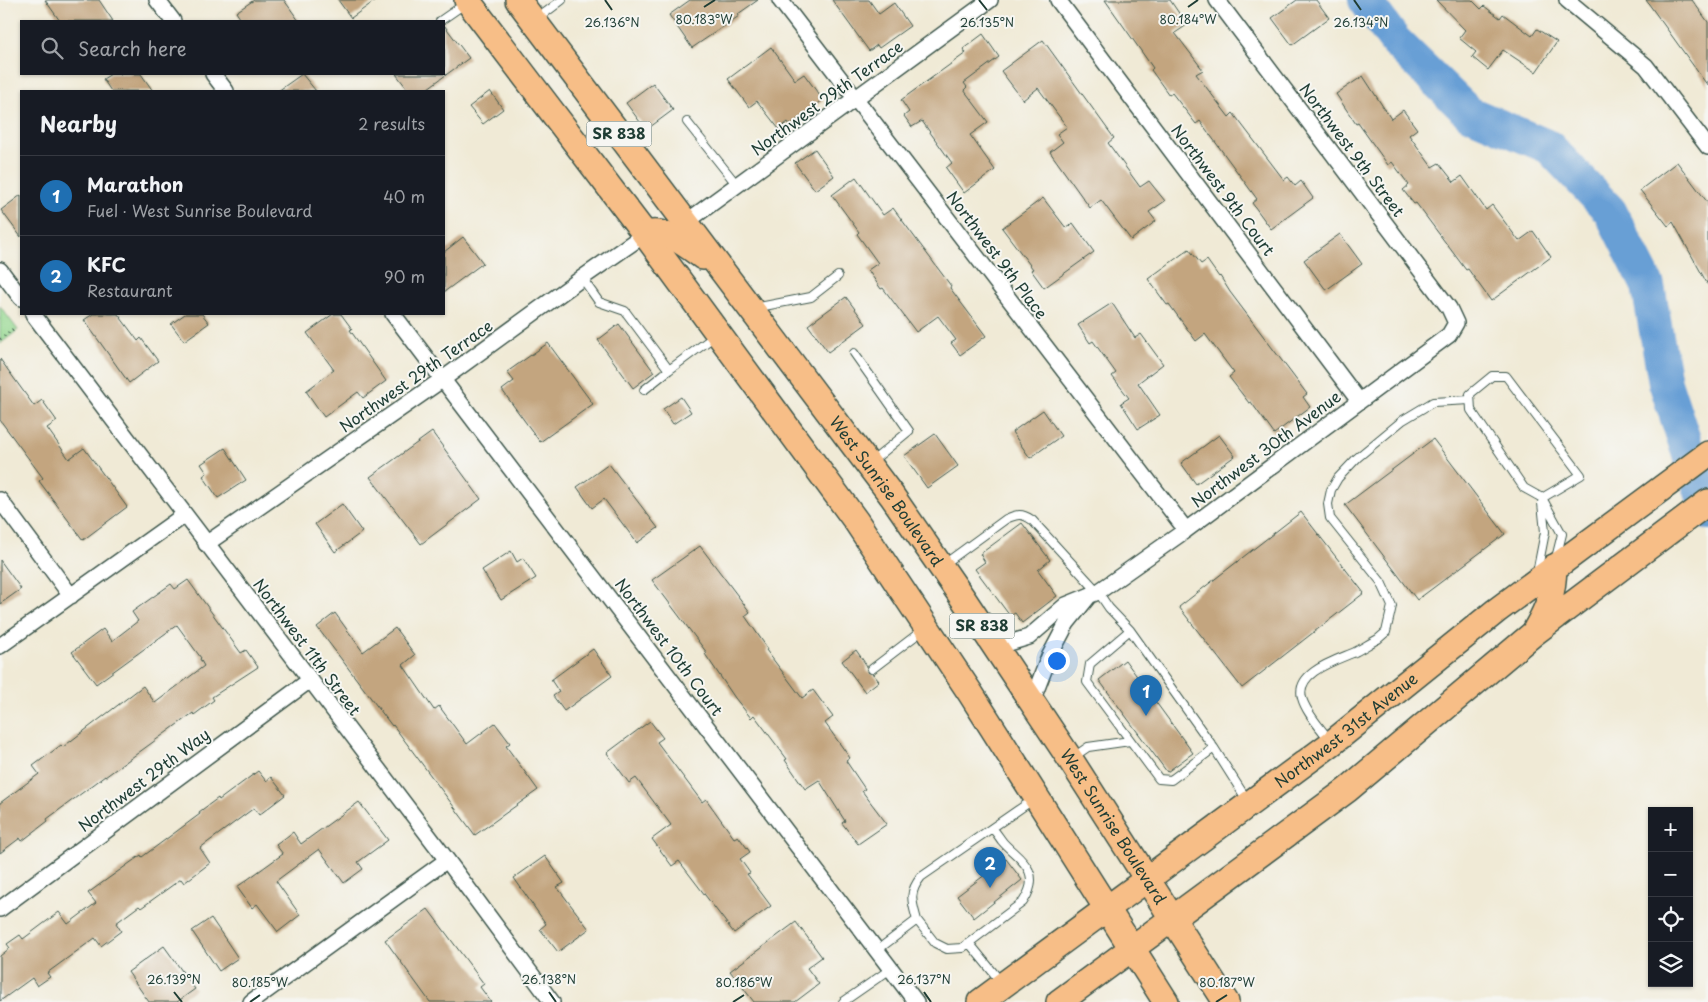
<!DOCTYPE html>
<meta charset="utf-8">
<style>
:root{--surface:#171b24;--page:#20242c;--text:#f1f3f6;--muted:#9ea1a6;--line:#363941;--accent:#1f6fb2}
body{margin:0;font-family:"Playpen Sans",sans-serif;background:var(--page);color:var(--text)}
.controls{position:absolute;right:15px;bottom:15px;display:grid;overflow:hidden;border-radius:0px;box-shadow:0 1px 4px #0004}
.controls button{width:45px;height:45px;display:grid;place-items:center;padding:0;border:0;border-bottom:1px solid var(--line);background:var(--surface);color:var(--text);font:25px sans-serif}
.you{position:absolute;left:1056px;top:660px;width:18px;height:18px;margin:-12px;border:4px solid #fff;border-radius:50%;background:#1a73e8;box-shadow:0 0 0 8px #1a73e833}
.badge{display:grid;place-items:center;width:32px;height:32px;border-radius:50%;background:var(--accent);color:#fff;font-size:16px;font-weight:700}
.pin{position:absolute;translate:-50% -41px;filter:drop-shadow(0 1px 2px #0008)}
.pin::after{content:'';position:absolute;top:26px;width:18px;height:15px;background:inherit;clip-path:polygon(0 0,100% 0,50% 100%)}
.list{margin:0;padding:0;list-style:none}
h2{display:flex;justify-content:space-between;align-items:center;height:65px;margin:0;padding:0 20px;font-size:21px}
h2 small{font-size:16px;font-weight:400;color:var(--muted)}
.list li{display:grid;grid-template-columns:32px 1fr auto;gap:15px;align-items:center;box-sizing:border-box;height:80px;padding:0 20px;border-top:1px solid var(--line)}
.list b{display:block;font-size:19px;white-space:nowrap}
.list p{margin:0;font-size:16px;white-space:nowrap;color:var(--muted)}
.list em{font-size:16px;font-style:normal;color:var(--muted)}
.icon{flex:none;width:28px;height:28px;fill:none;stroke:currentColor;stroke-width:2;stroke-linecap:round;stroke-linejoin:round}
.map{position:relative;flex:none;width:1708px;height:1002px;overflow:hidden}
.search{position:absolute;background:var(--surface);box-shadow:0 1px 4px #0004;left:20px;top:20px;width:425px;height:55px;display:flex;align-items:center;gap:12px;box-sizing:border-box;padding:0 18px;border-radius:0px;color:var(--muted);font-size:19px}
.panel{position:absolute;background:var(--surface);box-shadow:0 1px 4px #0004;left:20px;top:90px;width:425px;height:225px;border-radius:0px}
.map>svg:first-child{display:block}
.green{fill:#95d890;stroke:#5a8a62}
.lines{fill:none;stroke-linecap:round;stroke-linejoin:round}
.river{stroke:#679fd5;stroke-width:34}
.building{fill:#c3a57f}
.service-casing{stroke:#3e574c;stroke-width:10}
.minor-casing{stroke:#3e574c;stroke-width:18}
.primary-casing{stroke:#3e574c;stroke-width:28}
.path{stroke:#3e574c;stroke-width:3;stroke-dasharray:1 4;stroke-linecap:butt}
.service{stroke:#fff;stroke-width:8}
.minor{stroke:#fff;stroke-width:15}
.primary{stroke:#f7be87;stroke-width:25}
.ticks{fill:none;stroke:#1f3d34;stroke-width:2}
.labels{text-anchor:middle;stroke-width:4;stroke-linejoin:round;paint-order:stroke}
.shield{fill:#f6f6f2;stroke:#60746d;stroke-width:1}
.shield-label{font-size:15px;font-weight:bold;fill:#1f3d34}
.street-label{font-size:16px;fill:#1f3d34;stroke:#f6f6f2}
.ticks-label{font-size:12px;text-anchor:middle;fill:#1f3d34;stroke:#f6f6f2;stroke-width:4;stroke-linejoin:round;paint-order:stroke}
</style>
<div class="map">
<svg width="1708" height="1002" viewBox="0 0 1708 1002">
<rect width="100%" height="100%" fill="#f6f6f2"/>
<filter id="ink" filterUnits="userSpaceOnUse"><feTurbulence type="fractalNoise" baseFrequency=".02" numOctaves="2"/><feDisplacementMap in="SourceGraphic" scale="10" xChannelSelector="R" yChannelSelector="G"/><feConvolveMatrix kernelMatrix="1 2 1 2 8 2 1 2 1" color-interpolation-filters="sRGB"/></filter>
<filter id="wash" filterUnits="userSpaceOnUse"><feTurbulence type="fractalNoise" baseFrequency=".0096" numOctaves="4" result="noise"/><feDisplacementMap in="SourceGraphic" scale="20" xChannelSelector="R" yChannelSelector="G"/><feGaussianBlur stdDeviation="1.12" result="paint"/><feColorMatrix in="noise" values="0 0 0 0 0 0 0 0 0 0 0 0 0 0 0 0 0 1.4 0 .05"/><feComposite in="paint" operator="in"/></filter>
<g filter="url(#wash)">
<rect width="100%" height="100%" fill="#f0ead6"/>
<path class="green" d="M0,306L18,330L0,344Z"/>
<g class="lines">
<path class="river" d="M1365,0L1395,41L1469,113L1549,147L1610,211L1648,286L1665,382L1708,513"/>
</g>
<g id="blocks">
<path class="building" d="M45,0H99L113,21H60Z
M254,0H284L299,21H242L236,12Z
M338,0H376L351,18Z
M690,0H758L738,14L739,16L692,48L669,15Z
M832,0H869L879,14L894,3L910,26L879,48L877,45L869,51Z
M1105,0H1170L1187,25L1175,33L1203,70L1196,74L1229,117L1233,113L1284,180L1288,177L1295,186L1301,181L1313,198L1271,229L1252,203L1257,199L1200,121L1196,124L1172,93L1169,95L1151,70L1153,68Z
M1297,0H1316L1329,18L1292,45L1272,18Z
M1436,0H1472L1481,9L1484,6L1500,18L1503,14L1532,36L1537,29L1557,42L1536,72L1503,50L1488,70L1472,57L1476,52L1459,38L1465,30Z
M1646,0H1692L1708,22V86Z
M444,25L469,58L424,91H409L396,74H444Z
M983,34L999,57L964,83L967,87L964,90L988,122L970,135L995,170L964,193L946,168L952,163L922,121L912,127L904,116L909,112L901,100L966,53L963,49Z
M1043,40L1114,138L1108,143L1140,187L1149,181L1165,201L1149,212L1156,221L1131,240L1101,200L1090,208L1050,152L1063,142L1057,134L1067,127L1038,88L1023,100L1001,71Z
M771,47L795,80L804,74L823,100L790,125L788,122L779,129L757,101L749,107L728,79Z
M111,74H141L153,91H111L103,79Z
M302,74L316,91H278Z
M1363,76L1391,119L1403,110L1417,129L1409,135L1432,167L1439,163L1454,182L1462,176L1486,210L1492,205L1519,241L1533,231L1551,257L1491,301L1468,269L1466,270L1416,203L1414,204L1403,190L1409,185L1392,162L1388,165L1358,123L1356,124L1336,94Z
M653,83L673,110L646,130L626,103Z
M490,91L503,109L483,124L469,107Z
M815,149L834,176L815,190L795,163Z
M1677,162L1708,203V285L1673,222L1668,226L1640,190Z
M856,177L883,215L893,208L951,286L950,288L986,336L960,355L951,343L956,340L938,316L916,332L883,288L881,289L868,270L878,263L857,234L859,232L832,195Z
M21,195V237L1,210Z
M1043,198L1066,228L1073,223L1094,252L1044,288L1031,270L1033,269L1002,228Z
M1340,234L1362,264L1326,290L1304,260Z
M463,237L483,263L444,292V252Z
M1189,249L1201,264L1207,260L1219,277L1220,276L1230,292L1307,394L1303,397L1310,407L1274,434L1251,402L1249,403L1229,377L1234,373L1205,334L1196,341L1169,304L1167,305L1148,279Z
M846,297L866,324L828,352L808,325Z
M1112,303L1135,338L1141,334L1163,364L1138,383L1160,415L1138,429L1121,403L1129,398L1112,376L1116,373L1093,341L1090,343L1078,325Z
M93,314H118L138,341L141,338L158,361L129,383L84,320Z
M185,314H202L209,323L184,341L171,324Z
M333,314H341L352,329L350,330L386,381L363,398L358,392L324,417L306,391L334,370L307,333Z
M619,324L654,372L633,388L598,340Z
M548,343L593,404L540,442L502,390L514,381L507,372Z
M0,359L34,406L42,400L57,421L47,428L69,459L84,448L127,507L83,540L39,481L43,478L0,420Z
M681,397L691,412L673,424L663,409Z
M1043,410L1061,436L1030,458L1012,432Z
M432,432L481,499L421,544L370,477Z
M935,434L958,466L927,488L904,456Z
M1219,435L1235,456L1196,484L1181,463Z
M1433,439L1505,534L1417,600L1345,505Z
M225,448L246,480L218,498L203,476L207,473L201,464Z
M609,464L658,528L637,543L604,499L592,508L577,487Z
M342,504L362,532L335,552L315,524Z
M1301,512L1364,593L1242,688L1179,607Z
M1022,523L1050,560L1038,570L1057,596L1022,623L1015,613L1010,616L975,569L985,562L980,554Z
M700,546L750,612L745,616L768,649L766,650L802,698L813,690L833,717L825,723L850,758L846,761L865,789L862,791L887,824L858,844L842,823L845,821L819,780L805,789L785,760L787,759L754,715L751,718L735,698L705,654L707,653L652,580Z
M511,551L517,562L523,558L536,578L501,600L482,570Z
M0,560L21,589L0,604Z
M188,580L241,653L246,650L258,667L212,697L214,700L194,715L193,713L105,777V776L47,819L48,821L22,841L20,838L0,853V803L39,774L33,766L61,745L63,747L143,686L155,703L204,666L200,659L201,658L177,625L96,684L72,652L103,629L112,641L138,621L132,612L171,584L175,589Z
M335,613L363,652L395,628L415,655L403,665L434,710L439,706L467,744L495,723L510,743L506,746L538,790L475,835L393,725L392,726L317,627Z
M593,649L612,676L564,711L553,696L559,692L551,680Z
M856,650L867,666V672L873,674L879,681L865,692L842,661Z
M1125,660L1193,753L1167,772L1099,680Z
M650,721L663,738L657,742L702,802L706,799L734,838L738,836L750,852L740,859L750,873L747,874L771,906L734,933L679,861L672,866L652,839L671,825L636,778L629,783L607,753Z
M258,771L266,781L271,777L285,795L259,815L254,808L200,848L210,863L184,883L181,879L141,908L139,906L116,923L121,931L101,946L95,938L47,973L50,977L37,986L32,978L0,1001V956L10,948L7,944L20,935L23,939L59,912L68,924L96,903L88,893L141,855L142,857L200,814L199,812L218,798L219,800Z
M359,802L388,840L358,862L363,869L344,883L319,849L276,881L300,915L278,932L257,904L252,908L237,887L283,854L276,845L293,832L301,844Z
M545,856L564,883L557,887L589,929L558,952L540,929L546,924L514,878Z
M1006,859L1022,880L974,918L957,896Z
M428,909L484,984L480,987L491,1002H430L385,940Z
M211,918L238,958L219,971L192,931Z
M796,922L822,957L807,968L819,984L795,1002H754L730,971Z
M164,946L195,989L177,1002H149L128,972Z"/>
</g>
</g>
<g filter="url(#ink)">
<use href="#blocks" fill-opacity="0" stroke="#3e574c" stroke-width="1"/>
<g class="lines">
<defs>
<path id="service" d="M537,19L562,0
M440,21L466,3
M687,122L737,185
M582,278L599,302L625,311L669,370L716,335
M754,308L811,297L838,276
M854,353L909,431L870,463
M644,390L669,370
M1542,498L1581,475L1506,376H1492L1470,394L1471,410L1524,488L1542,498L1562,534L1556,558
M943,565L1006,519C1017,514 1022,513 1032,520L1098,592L1109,608L1130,630L1214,748L1247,800
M1537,573L1545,532L1542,503
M1130,630L1090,664L1087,682L1159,779L1171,780L1214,748
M872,669L923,630
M1329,740C1321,728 1306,713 1302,698C1295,672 1337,660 1355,652C1363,648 1370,643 1378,639L1386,632L1392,606L1381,582L1330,518L1328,504L1331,490L1338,478L1357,458L1403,420L1433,402L1470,400
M1072,758L1088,747L1130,741
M917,920L935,943L947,949L962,948L1023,902C1029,893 1034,882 1029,871C1024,859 1010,851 1002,841C999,837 996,832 992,828
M970,944L1001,982
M876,951L917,920C912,902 908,893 921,877L1034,799
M843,1002L892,968"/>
<path id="minor" d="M157,0L173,21
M780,0L1186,530
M1058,0L1359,401
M1567,0L1646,66L1708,147
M213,74L226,91
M685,223L990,0
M0,270L21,298
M33,314L447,860L552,1002
M393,314L916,1002
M0,500L71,596
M206,544L443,379L582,278L645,234
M0,646L184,515
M996,647L1029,637L1066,605L1098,592L1186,530L1449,335L1456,323L1449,308L1217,0
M1032,701L1049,657L1067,623L1088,597
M0,909L310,680
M251,1002L447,860"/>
<g id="primary">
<path d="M467,0L645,234L856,521L971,694L1166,1002"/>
<path id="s1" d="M518,0L892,496L964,600L1070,759L1226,1002"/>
<path d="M645,234C667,228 686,245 703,257"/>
<path d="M1536,629C1549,606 1553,594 1554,567"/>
<path id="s2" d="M980,1002L1332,743L1496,611L1708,454"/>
<path d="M1059,1002L1347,790L1534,633L1708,502"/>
</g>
</defs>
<use href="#service" class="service-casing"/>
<use href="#minor" class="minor-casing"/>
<use href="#primary" class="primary-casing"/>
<path class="path" d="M0,339L16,327"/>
<use href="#service" class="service"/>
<use href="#minor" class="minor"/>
<use href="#primary" class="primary"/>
</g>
</g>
<path class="ticks" d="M605,0L612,10M979,0L987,10M1354,0L1361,10M704,7L715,0M1188,7L1198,0M174,992L182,1002M549,992L556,1002M924,992L931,1002M250,1002L260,995M733,1002L744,995M1216,1002L1227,995"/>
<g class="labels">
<g class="shield">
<rect x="586.5" y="121.5" width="65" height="25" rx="4"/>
<rect x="949.5" y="613.5" width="65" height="25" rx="4"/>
</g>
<g class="shield-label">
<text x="619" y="139">SR 838</text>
<text x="982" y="631">SR 838</text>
</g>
<g class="street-label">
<text transform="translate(827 98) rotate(-36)" y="6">Northwest 29th Terrace</text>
<text transform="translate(1352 150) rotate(53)" y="6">Northwest 9th Street</text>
<text transform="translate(1223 190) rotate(53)" y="6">Northwest 9th Court</text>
<text transform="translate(997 255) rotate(53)" y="6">Northwest 9th Place</text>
<text transform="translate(416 376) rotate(-35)" y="6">Northwest 29th Terrace</text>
<text transform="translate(1266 449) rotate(-37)" y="6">Northwest 30th Avenue</text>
<text dy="6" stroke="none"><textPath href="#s1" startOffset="614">West Sunrise Boulevard</textPath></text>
<text transform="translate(307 647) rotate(53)" y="6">Northwest 11th Street</text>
<text transform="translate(669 647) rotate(53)" y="6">Northwest 10th Court</text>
<text dy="6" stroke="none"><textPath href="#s2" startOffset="456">Northwest 31st Avenue</textPath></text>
<text transform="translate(144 780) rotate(-37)" y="6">Northwest 29th Way</text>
<text dy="6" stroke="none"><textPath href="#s1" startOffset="1019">West Sunrise Boulevard</textPath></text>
</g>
</g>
<g class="ticks-label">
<text x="704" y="24">80.183°W</text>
<text x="1188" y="24">80.184°W</text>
<text x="612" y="27">26.136°N</text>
<text x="987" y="27">26.135°N</text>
<text x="1361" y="27">26.134°N</text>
<text x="174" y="984">26.139°N</text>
<text x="549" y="984">26.138°N</text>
<text x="924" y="984">26.137°N</text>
<text x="260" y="987">80.185°W</text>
<text x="744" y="987">80.186°W</text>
<text x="1227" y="987">80.187°W</text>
</g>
</svg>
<div class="controls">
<button>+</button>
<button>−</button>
<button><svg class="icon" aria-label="locate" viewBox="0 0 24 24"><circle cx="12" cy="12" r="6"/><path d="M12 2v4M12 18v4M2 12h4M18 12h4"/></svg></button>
<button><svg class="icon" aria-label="layers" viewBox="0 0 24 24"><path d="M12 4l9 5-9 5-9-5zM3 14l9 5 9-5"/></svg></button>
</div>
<div class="you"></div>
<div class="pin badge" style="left:1146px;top:716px">1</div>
<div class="pin badge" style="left:990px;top:888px">2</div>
<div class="search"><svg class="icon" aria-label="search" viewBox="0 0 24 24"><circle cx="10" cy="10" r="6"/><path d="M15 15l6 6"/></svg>Search here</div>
<section class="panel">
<h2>Nearby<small>2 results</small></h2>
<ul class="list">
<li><span class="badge">1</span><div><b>Marathon</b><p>Fuel · West Sunrise Boulevard</p></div><em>40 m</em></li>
<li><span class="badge">2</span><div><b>KFC</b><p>Restaurant</p></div><em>90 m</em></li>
</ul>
</section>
</div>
